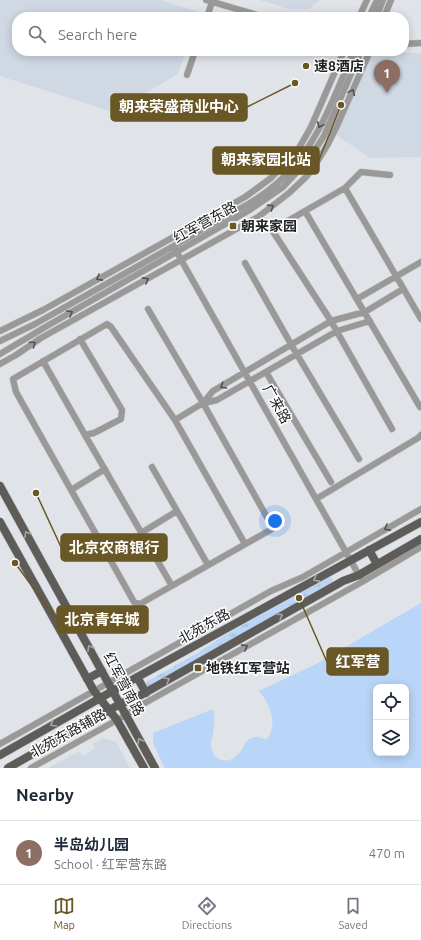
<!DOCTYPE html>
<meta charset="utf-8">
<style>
:root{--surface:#fff;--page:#f6f6f7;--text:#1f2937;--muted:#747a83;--line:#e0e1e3;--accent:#695725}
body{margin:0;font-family:Ubuntu,"Noto Sans SC",sans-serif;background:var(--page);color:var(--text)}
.controls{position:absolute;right:12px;bottom:12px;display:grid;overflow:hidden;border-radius:8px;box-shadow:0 2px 10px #0003}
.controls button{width:36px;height:36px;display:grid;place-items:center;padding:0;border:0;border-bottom:1px solid var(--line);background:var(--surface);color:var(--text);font:20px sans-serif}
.you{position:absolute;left:275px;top:521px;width:14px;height:14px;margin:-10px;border:3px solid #fff;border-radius:50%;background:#1a73e8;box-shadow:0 0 0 6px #1a73e833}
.badge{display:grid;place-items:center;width:26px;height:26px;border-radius:50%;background:var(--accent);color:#fff;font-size:13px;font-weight:700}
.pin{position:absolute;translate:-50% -33px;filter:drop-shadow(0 1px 2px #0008)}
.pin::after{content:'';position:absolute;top:21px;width:14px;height:12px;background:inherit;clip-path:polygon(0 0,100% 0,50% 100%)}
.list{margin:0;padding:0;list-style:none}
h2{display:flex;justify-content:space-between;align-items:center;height:52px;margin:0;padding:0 16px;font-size:17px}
h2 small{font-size:13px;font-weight:400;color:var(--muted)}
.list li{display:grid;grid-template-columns:26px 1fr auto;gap:12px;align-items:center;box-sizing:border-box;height:64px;padding:0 16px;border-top:1px solid var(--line)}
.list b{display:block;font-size:15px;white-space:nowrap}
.list p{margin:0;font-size:13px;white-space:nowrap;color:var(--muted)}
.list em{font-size:13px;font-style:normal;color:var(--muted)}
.icon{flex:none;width:22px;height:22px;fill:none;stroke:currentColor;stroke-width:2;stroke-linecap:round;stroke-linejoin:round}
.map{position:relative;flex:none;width:421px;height:768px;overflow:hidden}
.search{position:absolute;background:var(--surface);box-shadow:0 2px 10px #0003;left:12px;right:12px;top:12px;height:44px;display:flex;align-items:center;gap:10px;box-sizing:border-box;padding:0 14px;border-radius:16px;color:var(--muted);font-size:15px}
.sheet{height:116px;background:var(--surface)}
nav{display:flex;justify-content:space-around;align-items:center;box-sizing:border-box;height:56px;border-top:1px solid var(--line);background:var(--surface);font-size:11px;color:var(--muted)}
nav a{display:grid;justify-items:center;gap:2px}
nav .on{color:var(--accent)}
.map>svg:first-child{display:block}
.built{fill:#cfd8e3}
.grass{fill:url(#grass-tufts)}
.green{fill:#b9d5f7;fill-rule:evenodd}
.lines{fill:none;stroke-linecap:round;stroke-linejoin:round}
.minor-casing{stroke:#bec1c6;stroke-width:7}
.major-casing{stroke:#bec1c6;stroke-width:9}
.minor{stroke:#9a9997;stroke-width:6}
.major{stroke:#5e5c58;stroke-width:8}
.oneway{stroke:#525253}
.oneway2{stroke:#a6a5a3}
.poi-dot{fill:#695725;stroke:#fff;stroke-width:1.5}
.labels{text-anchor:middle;stroke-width:3;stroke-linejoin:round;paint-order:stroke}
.poi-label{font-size:14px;font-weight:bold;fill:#222325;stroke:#fff;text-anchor:start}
.street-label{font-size:14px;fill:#222325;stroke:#fff}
.leader{fill:none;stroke:#695725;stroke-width:1.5}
.callout-dot{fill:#695725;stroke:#fff;stroke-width:1.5}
.callout{fill:#695725;stroke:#695725;stroke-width:1.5}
.callout-label{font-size:15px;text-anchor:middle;font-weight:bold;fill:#fff}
</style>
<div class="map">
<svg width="421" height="768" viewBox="0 0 421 768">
<defs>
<pattern id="grass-tufts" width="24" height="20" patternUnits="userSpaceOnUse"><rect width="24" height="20" fill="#b9d5f7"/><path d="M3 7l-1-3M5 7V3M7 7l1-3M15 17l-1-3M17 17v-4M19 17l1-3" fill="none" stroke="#9fb7d4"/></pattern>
</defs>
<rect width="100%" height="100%" fill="#e0e4e9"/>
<path class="built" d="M0,0H161L199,12L197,17H17V51H186L178,74L113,112L0,76Z
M259,0H320L309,9H290Z
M372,53H421V157L370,158L335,134Z
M103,738L116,742L130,768H48L80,751L83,756L95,749L93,744Z"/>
<path class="grass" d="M330,577L333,579L332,582L265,621L148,687H146L145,684L146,682L199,652L223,636Z"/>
<path class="green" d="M421,603V768H165L153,743V733L213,709C214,714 215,720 214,725C214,732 211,739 211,746C212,751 214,757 219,759C226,763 235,759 240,752C245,746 245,739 254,737C258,736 262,738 266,740C279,724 270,704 259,691L320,662ZM376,687H406V753H376Z"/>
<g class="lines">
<defs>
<path id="minor" d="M206,0L264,17
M207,17L212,2
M359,17L367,0
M369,17L377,0
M376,17L383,0
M384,17L391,0
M404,44L421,43
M187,75L195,51
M390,175L361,172L345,188L272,230L331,321L392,429
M345,188L421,319
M305,211L420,407
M175,249L360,577
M245,263L292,346L359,459
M357,299L421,262
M148,309L203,403L273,528
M0,331L43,310L245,197L271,178L299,148L311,127L344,51
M0,341L35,324L250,203C268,192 284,179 297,163C323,130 337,89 354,51
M0,354L47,326L248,211L283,187L310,158L324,136L361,51
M43,361L85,435L94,433L121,419L122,410L80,339
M0,364L16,355L41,338L258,217L289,193L306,177L314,167L328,144L336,128L370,51
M266,372L331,482
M204,403L217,400L337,331L370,321
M175,420L203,403L213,391L331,321L365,312L403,289
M85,435L172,586
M152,467L208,565
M71,490L105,469
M316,499L418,438L421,435
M141,533L177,511
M245,544L175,420L111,327L107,324L13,379L16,392L134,602L140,604L279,525
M0,744L271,591L303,577L421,509
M31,768L126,715L145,703L362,582L421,547"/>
<path id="major" d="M0,486L155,768
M0,522L94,691L117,720L144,768
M369,550L377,564
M137,677L146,693
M87,679L102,671
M0,755L132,680L421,522
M8,768L120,704L141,695L343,581L359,575L421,539"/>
</defs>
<use href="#minor" class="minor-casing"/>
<use href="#major" class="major-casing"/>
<use href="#minor" class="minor"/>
<use href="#major" class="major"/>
</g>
<defs><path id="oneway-chevron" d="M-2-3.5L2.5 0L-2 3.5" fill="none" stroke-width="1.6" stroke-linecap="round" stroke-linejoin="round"/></defs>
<g class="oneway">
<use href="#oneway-chevron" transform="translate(352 92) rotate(-66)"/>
<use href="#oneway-chevron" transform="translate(320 125) rotate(114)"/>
<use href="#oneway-chevron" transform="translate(271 207) rotate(-34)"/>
<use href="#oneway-chevron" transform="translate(99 278) rotate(151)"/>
<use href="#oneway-chevron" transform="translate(146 280) rotate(-29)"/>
<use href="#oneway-chevron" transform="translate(70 313) rotate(-30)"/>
<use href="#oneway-chevron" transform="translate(33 344) rotate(-35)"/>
<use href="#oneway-chevron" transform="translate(223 386) rotate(149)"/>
<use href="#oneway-chevron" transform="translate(387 528) rotate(151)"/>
<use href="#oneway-chevron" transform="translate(245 647) rotate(-29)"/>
</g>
<g class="oneway2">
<use href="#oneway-chevron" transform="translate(27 534) rotate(-119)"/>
<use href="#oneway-chevron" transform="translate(316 579) rotate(151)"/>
<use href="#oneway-chevron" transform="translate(280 616) rotate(-30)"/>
<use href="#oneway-chevron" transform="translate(90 648) rotate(-119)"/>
<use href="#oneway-chevron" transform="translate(167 680) rotate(-30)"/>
<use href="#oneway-chevron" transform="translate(53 724) rotate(150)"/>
<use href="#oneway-chevron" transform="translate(140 741) rotate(-118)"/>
</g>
<g class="poi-dot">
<circle cx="306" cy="66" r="4"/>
<rect x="229" y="222" width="8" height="8" rx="2"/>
<rect x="194" y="664" width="8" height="8" rx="2"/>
</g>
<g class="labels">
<g class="poi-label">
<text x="314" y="71">速8酒店</text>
<text x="241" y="231">朝来家园</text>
<text x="206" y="673">地铁红军营站</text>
</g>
<g class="street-label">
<text transform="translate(205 222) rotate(-29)" y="5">红军营东路</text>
<text transform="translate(277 404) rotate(61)" y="5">广来路</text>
<text transform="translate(204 626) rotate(-29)" y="5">北苑东路</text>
<text transform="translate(124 684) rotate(62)" y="5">红军营南路</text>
<text transform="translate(68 733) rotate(-29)" y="5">北苑东路辅路</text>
</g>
</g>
<path class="leader" d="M295 83L247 107M341 105L319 160M36 493L61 547M15 563L57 620M299 598L327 662"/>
<g class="callout-dot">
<circle cx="295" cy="83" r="4"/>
<circle cx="341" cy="105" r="4"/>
<circle cx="36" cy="493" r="4"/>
<circle cx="15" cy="563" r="4"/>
<circle cx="299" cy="598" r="4"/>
</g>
<g class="callout">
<rect x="111" y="94" width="136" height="27" rx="4"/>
<rect x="213" y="147" width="106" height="27" rx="4"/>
<rect x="61" y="534" width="106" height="27" rx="4"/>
<rect x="57" y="606" width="91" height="27" rx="4"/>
<rect x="327" y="648" width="61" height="27" rx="4"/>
</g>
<g class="callout-label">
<text x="179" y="112">朝来荣盛商业中心</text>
<text x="266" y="165">朝来家园北站</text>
<text x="114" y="553">北京农商银行</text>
<text x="102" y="625">北京青年城</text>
<text x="358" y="667">红军营</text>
</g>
</svg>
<div class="controls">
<button><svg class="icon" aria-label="locate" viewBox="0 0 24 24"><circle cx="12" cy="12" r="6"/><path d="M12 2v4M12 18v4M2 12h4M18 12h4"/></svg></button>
<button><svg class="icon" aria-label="layers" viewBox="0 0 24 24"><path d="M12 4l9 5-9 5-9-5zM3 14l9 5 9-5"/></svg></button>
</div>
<div class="you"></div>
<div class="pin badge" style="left:387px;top:93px;background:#8d6e63">1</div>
<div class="search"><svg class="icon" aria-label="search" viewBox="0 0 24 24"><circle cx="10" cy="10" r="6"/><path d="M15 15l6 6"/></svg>Search here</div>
</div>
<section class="sheet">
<h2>Nearby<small></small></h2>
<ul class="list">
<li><span class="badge" style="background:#8d6e63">1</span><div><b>半岛幼儿园</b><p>School · 红军营东路</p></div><em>470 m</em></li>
</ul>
</section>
<nav>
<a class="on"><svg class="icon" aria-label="map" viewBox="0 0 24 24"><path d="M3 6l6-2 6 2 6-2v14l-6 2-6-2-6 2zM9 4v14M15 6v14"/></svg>Map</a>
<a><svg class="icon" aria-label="directions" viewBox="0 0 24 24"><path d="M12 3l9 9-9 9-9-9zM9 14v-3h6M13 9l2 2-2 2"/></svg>Directions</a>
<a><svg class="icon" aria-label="saved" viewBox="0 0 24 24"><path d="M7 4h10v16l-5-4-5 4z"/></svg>Saved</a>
</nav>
